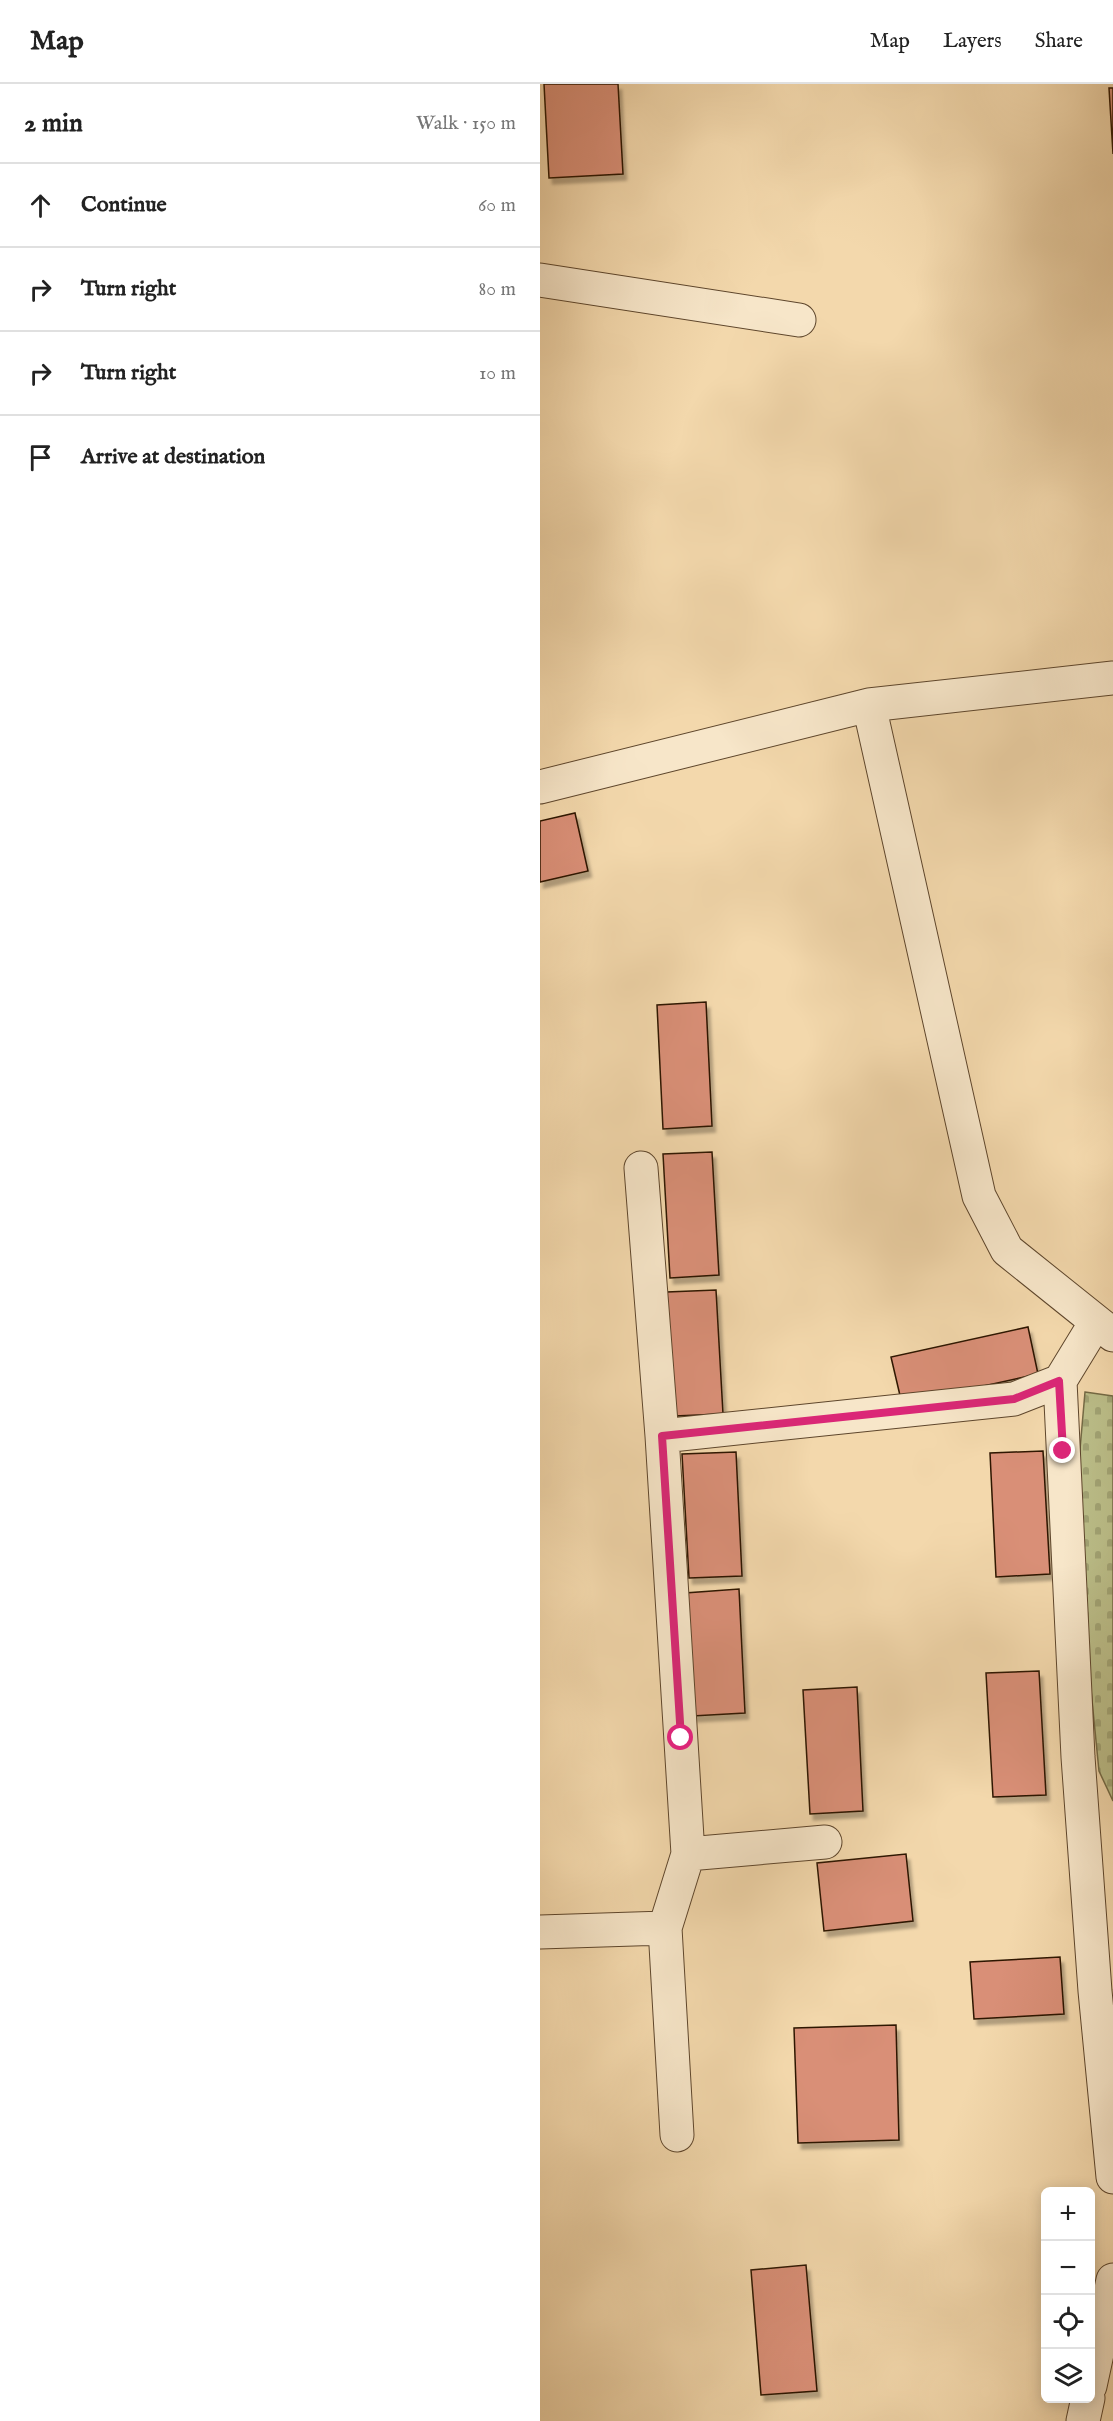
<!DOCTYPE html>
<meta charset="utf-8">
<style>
:root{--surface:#fff;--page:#f6f6f6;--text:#222;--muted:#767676;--line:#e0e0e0}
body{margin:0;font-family:"IM FELL English",serif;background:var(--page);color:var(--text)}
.controls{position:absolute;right:18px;bottom:18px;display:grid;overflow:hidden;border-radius:9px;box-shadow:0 3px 15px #0003}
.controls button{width:54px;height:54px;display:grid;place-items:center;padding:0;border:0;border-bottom:2px solid var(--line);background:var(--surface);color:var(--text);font:30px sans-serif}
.stop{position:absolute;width:18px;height:18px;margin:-14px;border:4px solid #db2777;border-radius:50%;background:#fff}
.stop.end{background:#db2777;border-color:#fff;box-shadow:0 2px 6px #0008}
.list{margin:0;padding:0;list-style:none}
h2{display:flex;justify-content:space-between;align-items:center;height:78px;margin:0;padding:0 24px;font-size:26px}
h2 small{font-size:20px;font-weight:400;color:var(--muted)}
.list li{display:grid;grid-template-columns:39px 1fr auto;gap:18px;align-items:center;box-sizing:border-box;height:84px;padding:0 24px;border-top:2px solid var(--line)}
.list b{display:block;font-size:22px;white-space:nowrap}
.list em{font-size:20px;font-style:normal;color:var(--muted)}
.icon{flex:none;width:33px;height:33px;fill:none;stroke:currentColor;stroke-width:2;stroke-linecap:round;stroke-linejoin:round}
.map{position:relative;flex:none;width:573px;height:2337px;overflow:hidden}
header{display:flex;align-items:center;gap:36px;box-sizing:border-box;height:84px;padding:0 30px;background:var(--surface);border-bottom:2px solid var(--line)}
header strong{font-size:28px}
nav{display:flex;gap:33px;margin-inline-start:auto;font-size:21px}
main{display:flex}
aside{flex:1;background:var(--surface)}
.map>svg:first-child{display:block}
.cemetery{fill:url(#cemetery-stones);stroke:#746a45;stroke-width:1.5}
.building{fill:#d98f77;stroke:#2d1601;stroke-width:1.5;filter:url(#shadow)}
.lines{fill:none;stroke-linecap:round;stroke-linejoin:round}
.minor-casing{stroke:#5e462c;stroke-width:35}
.minor{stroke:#f7e6c9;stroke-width:33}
.route{stroke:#db2777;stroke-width:8}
</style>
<header>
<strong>Map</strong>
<nav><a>Map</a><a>Layers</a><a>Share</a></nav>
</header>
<main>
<aside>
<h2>2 min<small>Walk · 150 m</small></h2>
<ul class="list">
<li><svg class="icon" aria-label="ahead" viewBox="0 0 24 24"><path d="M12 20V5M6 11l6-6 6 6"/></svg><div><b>Continue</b></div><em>60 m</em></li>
<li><svg class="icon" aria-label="right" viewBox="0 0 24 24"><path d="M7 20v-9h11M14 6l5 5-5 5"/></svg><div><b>Turn right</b></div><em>80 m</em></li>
<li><svg class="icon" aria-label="right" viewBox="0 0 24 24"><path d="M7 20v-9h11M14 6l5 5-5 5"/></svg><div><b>Turn right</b></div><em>10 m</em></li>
<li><svg class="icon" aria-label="arrive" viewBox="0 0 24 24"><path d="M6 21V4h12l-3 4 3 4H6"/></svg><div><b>Arrive at destination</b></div></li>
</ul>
</aside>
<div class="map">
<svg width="573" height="2337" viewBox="0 0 573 2337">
<defs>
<pattern id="cemetery-stones" width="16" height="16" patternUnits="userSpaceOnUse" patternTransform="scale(1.5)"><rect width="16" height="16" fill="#bbbe89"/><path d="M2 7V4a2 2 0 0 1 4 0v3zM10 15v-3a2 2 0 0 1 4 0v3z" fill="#a1a374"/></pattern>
<filter id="shadow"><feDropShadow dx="3.5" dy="6" stdDeviation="1.5" flood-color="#0004"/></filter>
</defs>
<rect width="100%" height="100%" fill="#f3d8ac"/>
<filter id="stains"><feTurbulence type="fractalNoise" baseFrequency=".00333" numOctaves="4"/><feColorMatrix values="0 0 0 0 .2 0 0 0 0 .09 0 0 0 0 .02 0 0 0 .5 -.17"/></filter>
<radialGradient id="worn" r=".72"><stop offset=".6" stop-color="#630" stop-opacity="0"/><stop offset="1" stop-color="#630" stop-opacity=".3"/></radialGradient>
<path class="cemetery" d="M545,1308L573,1312V1717L559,1687L534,1434Z"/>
<path class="building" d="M4,0H78L83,90L9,94Z
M569,4H573V70Z
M35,729L48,787L0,798V737Z
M166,918L172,1042L123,1045L117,921Z
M172,1068L179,1191L130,1194L123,1070Z
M176,1206L183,1330L134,1332L127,1208Z
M488,1243L498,1290L362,1320L351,1273Z
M503,1367L510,1490L456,1493L450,1369Z
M196,1368L202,1492L149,1494L142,1370Z
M199,1505L205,1629L152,1632L145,1509Z
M499,1587L506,1711L453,1713L446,1589Z
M317,1603L323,1727L270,1730L263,1606Z
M366,1770L373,1837L284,1847L277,1779Z
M520,1873L524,1930L434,1935L430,1878Z
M356,1941L359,2056L258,2059L254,1944Z
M266,2181L277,2307L221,2311L211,2186Z"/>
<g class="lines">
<defs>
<path id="minor" d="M0,196L259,236
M329,621L439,1112L467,1166L573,1251
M0,703L329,621L573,594
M101,1084L122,1352L474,1315L520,1297L556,1238
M520,1297L538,1673L555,1907L573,2093
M122,1352L148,1770L285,1758
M0,1848L125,1844
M137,2051L125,1844L148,1770
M550,2302L573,2196
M543,2337L548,2314"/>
</defs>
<use href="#minor" class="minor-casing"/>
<use href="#minor" class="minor"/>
</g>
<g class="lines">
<path class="route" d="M141,1654L122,1352L474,1315L519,1297L523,1367"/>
</g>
<rect width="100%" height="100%" filter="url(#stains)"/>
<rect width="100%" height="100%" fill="url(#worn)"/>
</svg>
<div class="controls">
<button>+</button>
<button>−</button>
<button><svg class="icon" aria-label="locate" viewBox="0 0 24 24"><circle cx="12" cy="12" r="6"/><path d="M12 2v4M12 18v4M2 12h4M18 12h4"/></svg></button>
<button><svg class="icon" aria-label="layers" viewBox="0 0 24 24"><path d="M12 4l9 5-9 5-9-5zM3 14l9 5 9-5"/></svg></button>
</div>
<div class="stop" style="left:141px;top:1654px"></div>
<div class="stop end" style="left:523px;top:1367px"></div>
</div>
</main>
